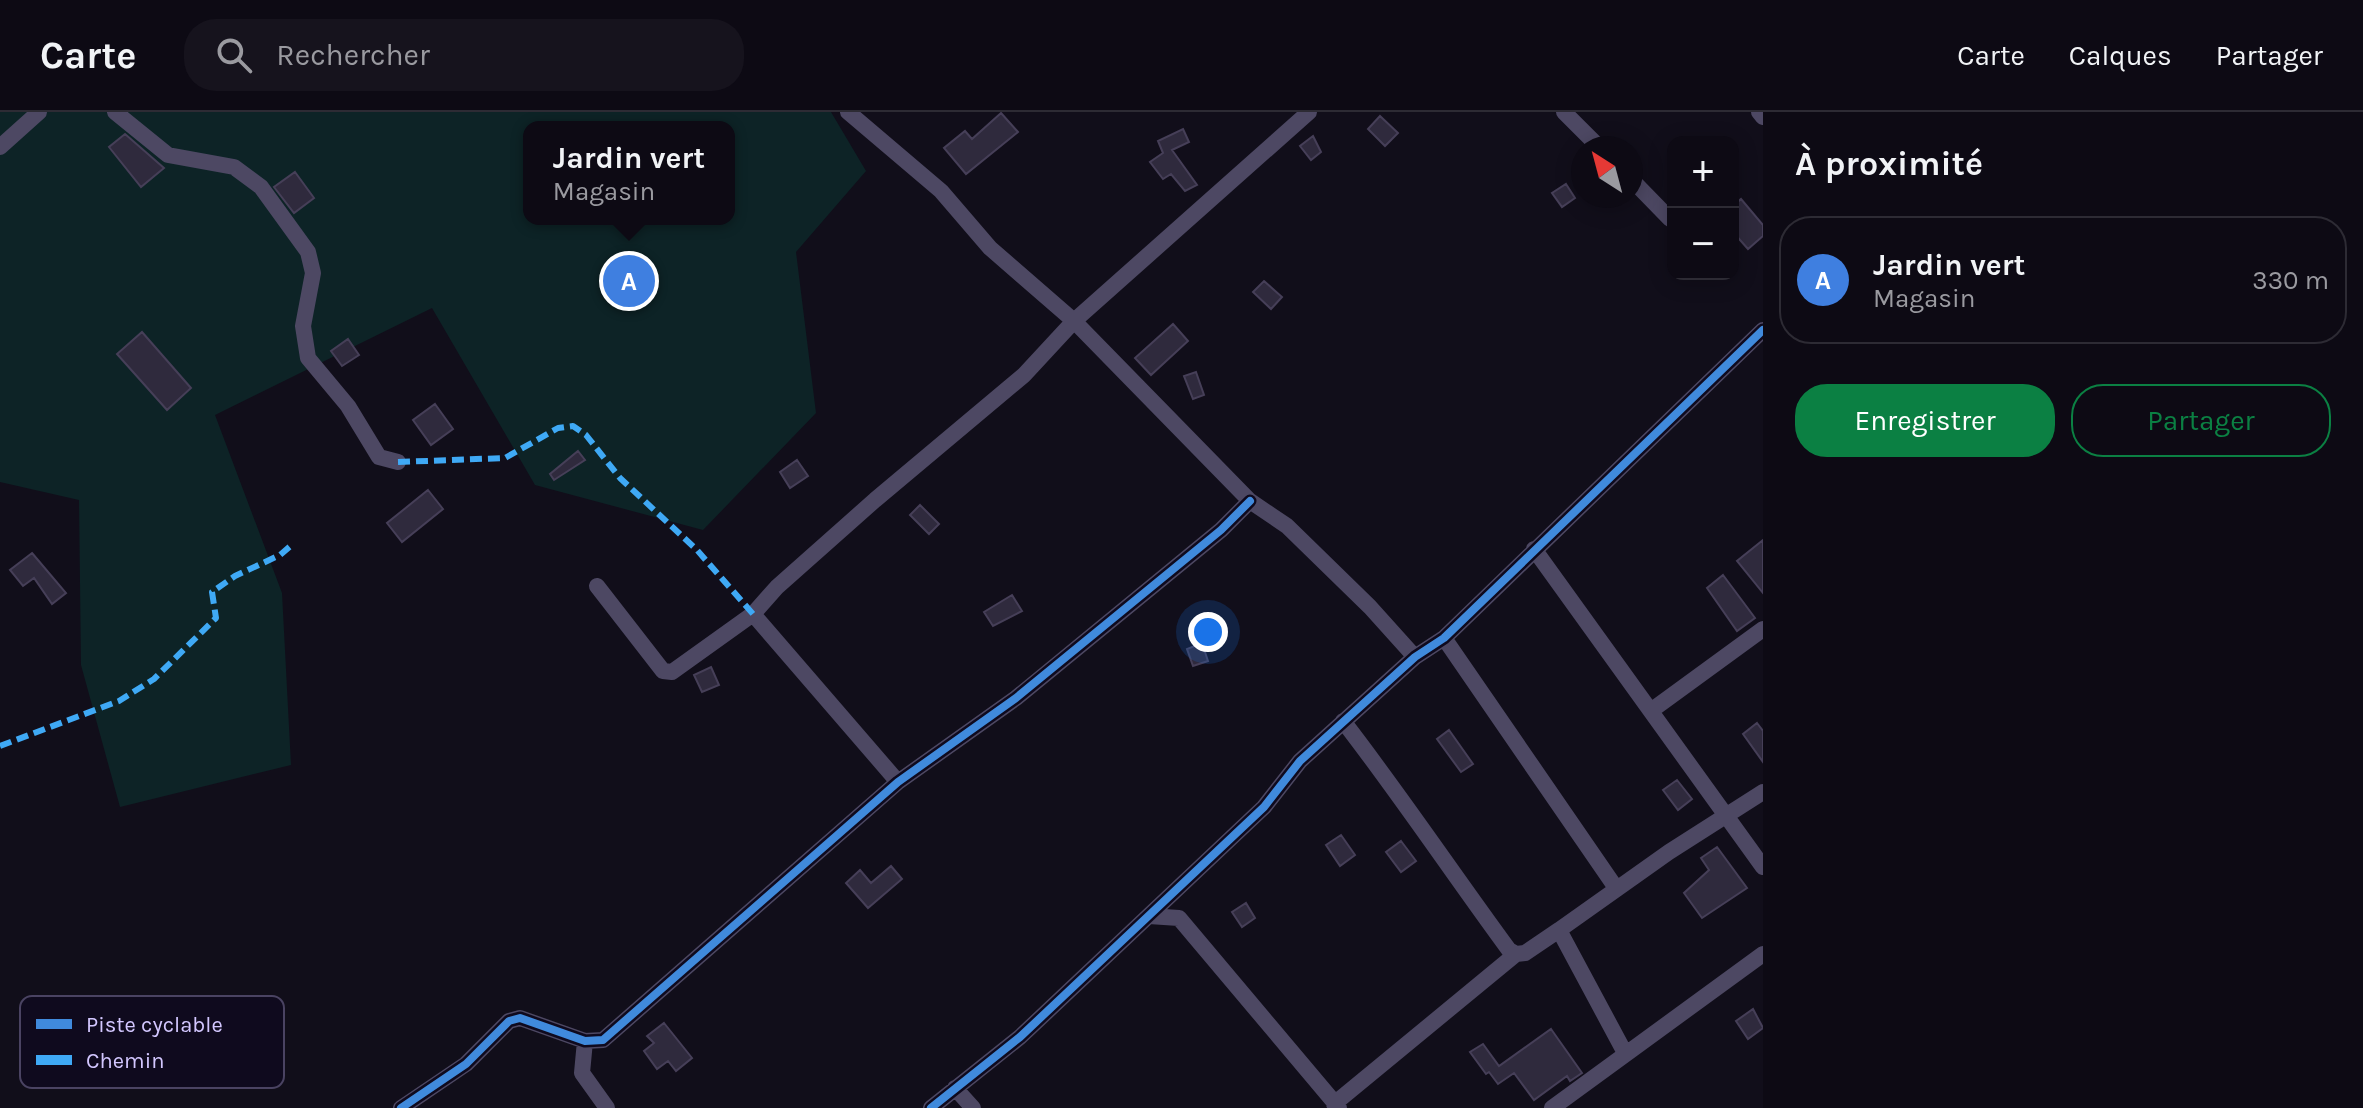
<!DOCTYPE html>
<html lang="fr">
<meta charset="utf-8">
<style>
:root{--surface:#0d0a14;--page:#16131d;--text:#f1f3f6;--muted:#9a9aa0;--line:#2d2b34;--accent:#0b8043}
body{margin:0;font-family:Karla,sans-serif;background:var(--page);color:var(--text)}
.controls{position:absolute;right:24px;top:24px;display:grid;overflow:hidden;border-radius:16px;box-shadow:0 4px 20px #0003}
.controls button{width:72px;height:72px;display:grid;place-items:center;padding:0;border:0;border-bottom:2px solid var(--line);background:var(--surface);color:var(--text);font:40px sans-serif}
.compass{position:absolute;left:1571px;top:24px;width:72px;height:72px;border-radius:50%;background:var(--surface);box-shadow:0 4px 20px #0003;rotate:324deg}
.you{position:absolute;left:1208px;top:520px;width:28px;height:28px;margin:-20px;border:6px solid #fff;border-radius:50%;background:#1a73e8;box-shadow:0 0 0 12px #1a73e833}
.badge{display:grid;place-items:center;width:52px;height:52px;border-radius:50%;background:var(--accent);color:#fff;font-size:26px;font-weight:700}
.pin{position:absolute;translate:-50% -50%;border:4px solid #fff;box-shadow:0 2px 8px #0006}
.popup{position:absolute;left:523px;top:9px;width:212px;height:104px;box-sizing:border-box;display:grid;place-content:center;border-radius:16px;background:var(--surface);filter:drop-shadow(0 2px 6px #0005);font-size:26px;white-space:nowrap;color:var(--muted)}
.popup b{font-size:30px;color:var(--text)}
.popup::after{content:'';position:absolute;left:50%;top:100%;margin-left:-16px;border:16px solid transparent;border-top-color:var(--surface)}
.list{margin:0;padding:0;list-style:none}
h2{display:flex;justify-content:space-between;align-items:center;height:104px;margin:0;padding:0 32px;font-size:34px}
h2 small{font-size:26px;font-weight:400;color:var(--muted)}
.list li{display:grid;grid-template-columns:52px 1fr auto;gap:24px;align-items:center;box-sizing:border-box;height:128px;margin:0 16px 16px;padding:0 16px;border:2px solid var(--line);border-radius:32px}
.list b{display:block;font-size:30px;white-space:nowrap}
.list p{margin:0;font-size:26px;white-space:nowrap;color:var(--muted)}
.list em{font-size:26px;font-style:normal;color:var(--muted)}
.actions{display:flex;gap:16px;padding:24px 32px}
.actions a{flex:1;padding:18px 0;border:2px solid var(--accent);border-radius:32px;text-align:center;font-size:28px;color:var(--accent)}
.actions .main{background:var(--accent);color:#fff}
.icon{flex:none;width:44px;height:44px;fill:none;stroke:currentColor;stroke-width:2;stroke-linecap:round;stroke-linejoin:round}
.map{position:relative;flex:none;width:1763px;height:996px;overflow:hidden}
header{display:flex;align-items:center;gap:48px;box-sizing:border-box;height:112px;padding:0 40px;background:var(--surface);border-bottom:2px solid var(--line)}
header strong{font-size:38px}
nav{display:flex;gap:44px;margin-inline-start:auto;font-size:28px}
.search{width:560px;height:72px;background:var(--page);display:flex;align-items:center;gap:20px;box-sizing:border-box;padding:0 28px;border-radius:32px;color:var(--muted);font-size:30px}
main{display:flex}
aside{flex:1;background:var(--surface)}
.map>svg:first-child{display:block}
.green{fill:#0d2326;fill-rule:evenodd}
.building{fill:#2f2a3d;stroke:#463f58;stroke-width:2}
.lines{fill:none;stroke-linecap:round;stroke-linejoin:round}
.minor{stroke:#4d4863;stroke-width:16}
.quiet{stroke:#3fa9f5;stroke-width:6;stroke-dasharray:12 6;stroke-linecap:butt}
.cycleway-casing{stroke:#0f0a1e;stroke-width:13}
.cycleway{stroke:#408adc;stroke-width:8}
.key{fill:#0f0a1e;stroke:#4a4362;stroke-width:2}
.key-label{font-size:22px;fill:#d3c7ff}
</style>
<header>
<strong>Carte</strong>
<div class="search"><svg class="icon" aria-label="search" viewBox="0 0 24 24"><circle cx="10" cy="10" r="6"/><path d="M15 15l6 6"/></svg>Rechercher</div>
<nav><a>Carte</a><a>Calques</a><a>Partager</a></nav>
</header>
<main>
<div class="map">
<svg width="1763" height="996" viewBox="0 0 1763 996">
<rect width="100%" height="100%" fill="#110e1a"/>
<path class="green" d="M0,0H831L866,59L796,140L816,301L703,418L535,373L432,196L215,303L282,481L291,653L120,695L81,553L79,388L0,370ZM529,15H729V107H529Z"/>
<path class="building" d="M1001,1L1018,20L966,62L944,36L965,19L972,27Z
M1380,4L1398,21L1385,34L1368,17Z
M1183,17L1189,30L1172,38L1197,73L1185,79L1171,62L1163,67L1150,50L1163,41L1158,29Z
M125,22L164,56L141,75L109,35Z
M1313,24L1321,40L1311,48L1300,34Z
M295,60L314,86L294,101L274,75Z
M1566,72L1575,86L1562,95L1552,81Z
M1741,87L1763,113V124L1748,137L1733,120V94Z
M1264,169L1282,185L1271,197L1253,180Z
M1173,212L1188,229L1151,263L1135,246Z
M142,220L191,276L167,298L117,242Z
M348,227L359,243L342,254L331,239Z
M1196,260L1204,283L1193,287L1184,264Z
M435,292L453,317L431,333L413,308Z
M578,339L585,348L554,368L550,362Z
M797,348L808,364L790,376L780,360Z
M428,378L443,397L402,430L387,411Z
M920,393L939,412L929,422L910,403Z
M1763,428V481L1737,449Z
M32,441L66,481L52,492L34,466L23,474L10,458Z
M1723,463L1755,506L1737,519L1707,476Z
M1012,483L1022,499L993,514L984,500Z
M1202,531L1208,549L1193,554L1187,537Z
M711,555L719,573L702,580L694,563Z
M1757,611L1763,619V650L1743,622Z
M1449,618L1473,652L1461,660L1437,627Z
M1677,668L1692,687L1678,698L1663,678Z
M1341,723L1355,743L1340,754L1326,733Z
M1401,729L1416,749L1401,760L1386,740Z
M1717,735L1747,776L1702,806L1684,781L1709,758L1701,746Z
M891,754L902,767L868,796L846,771L860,758L871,771Z
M1246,791L1255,806L1242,815L1232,800Z
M1753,897L1763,916L1748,927L1736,909Z
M664,911L692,946L676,959L668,949L657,957L644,939L654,931L647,924Z
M1551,917L1582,961L1570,969L1567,964L1534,988L1514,961L1498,972L1489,960L1486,962L1470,940L1483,932L1499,954Z"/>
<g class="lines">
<path class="minor" d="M115,0L168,43L234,55L261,75L308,140L313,161L303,214L308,246L348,294L379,345L398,350
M848,0L941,79L990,136L1074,209L1250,389L1287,414L1370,495L1415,545
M1564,0L1600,36
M1759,0L1763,5
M0,35L39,0
M1631,67L1670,107
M1534,437L1763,755
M597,474L663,559L672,560L753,502L777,475L875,388L1024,263L1074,209L1309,0
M753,502L898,670
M1444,526L1616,776
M1652,598L1763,517
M1343,609C1401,684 1453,762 1509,838L1516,842L1525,841L1559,818L1625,941
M1149,804L1179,806L1339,996
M1559,818L1669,740L1763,680
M585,929L582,961L607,996
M955,976L973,996
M1334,992L1516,842
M401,996L466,952L509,909L520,906L585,929L603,928L898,670L1016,586L1221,418L1250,389
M931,996L1020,925L1264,695L1300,649L1415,545L1444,526L1763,218
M1552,996L1763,842"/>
<path class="quiet" d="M398,350L505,346L558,316L573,314L586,323L620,366L697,438L753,502
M0,634L119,589L154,567L216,506L212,480L235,464L280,443L294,431"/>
<defs>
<path id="cycleway" d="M401,996L466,952L509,909L520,906L585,929L603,928L898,670L1016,586L1221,418L1250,389
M931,996L1020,925L1264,695L1300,649L1415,545L1444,526L1763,218"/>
</defs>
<use href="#cycleway" class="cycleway-casing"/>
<use href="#cycleway" class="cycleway"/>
</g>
<rect x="20" y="884" width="264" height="92" rx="12" class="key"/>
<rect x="36" y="907" width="36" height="10" fill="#408adc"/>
<rect x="36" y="943" width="36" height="10" fill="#3fa9f5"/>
<g class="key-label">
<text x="86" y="920">Piste cyclable</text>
<text x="86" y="956">Chemin</text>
</g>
</svg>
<div class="controls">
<button>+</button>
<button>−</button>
</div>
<svg class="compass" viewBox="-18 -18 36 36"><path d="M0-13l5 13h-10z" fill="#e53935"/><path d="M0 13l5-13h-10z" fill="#9a9aa0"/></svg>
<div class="you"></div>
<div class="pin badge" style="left:629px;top:169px;background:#3f7fe0">A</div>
<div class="popup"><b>Jardin vert</b>Magasin</div>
</div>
<aside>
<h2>À proximité<small></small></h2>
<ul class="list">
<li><span class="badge" style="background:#3f7fe0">A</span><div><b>Jardin vert</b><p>Magasin</p></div><em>330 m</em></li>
</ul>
<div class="actions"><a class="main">Enregistrer</a><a>Partager</a></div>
</aside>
</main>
